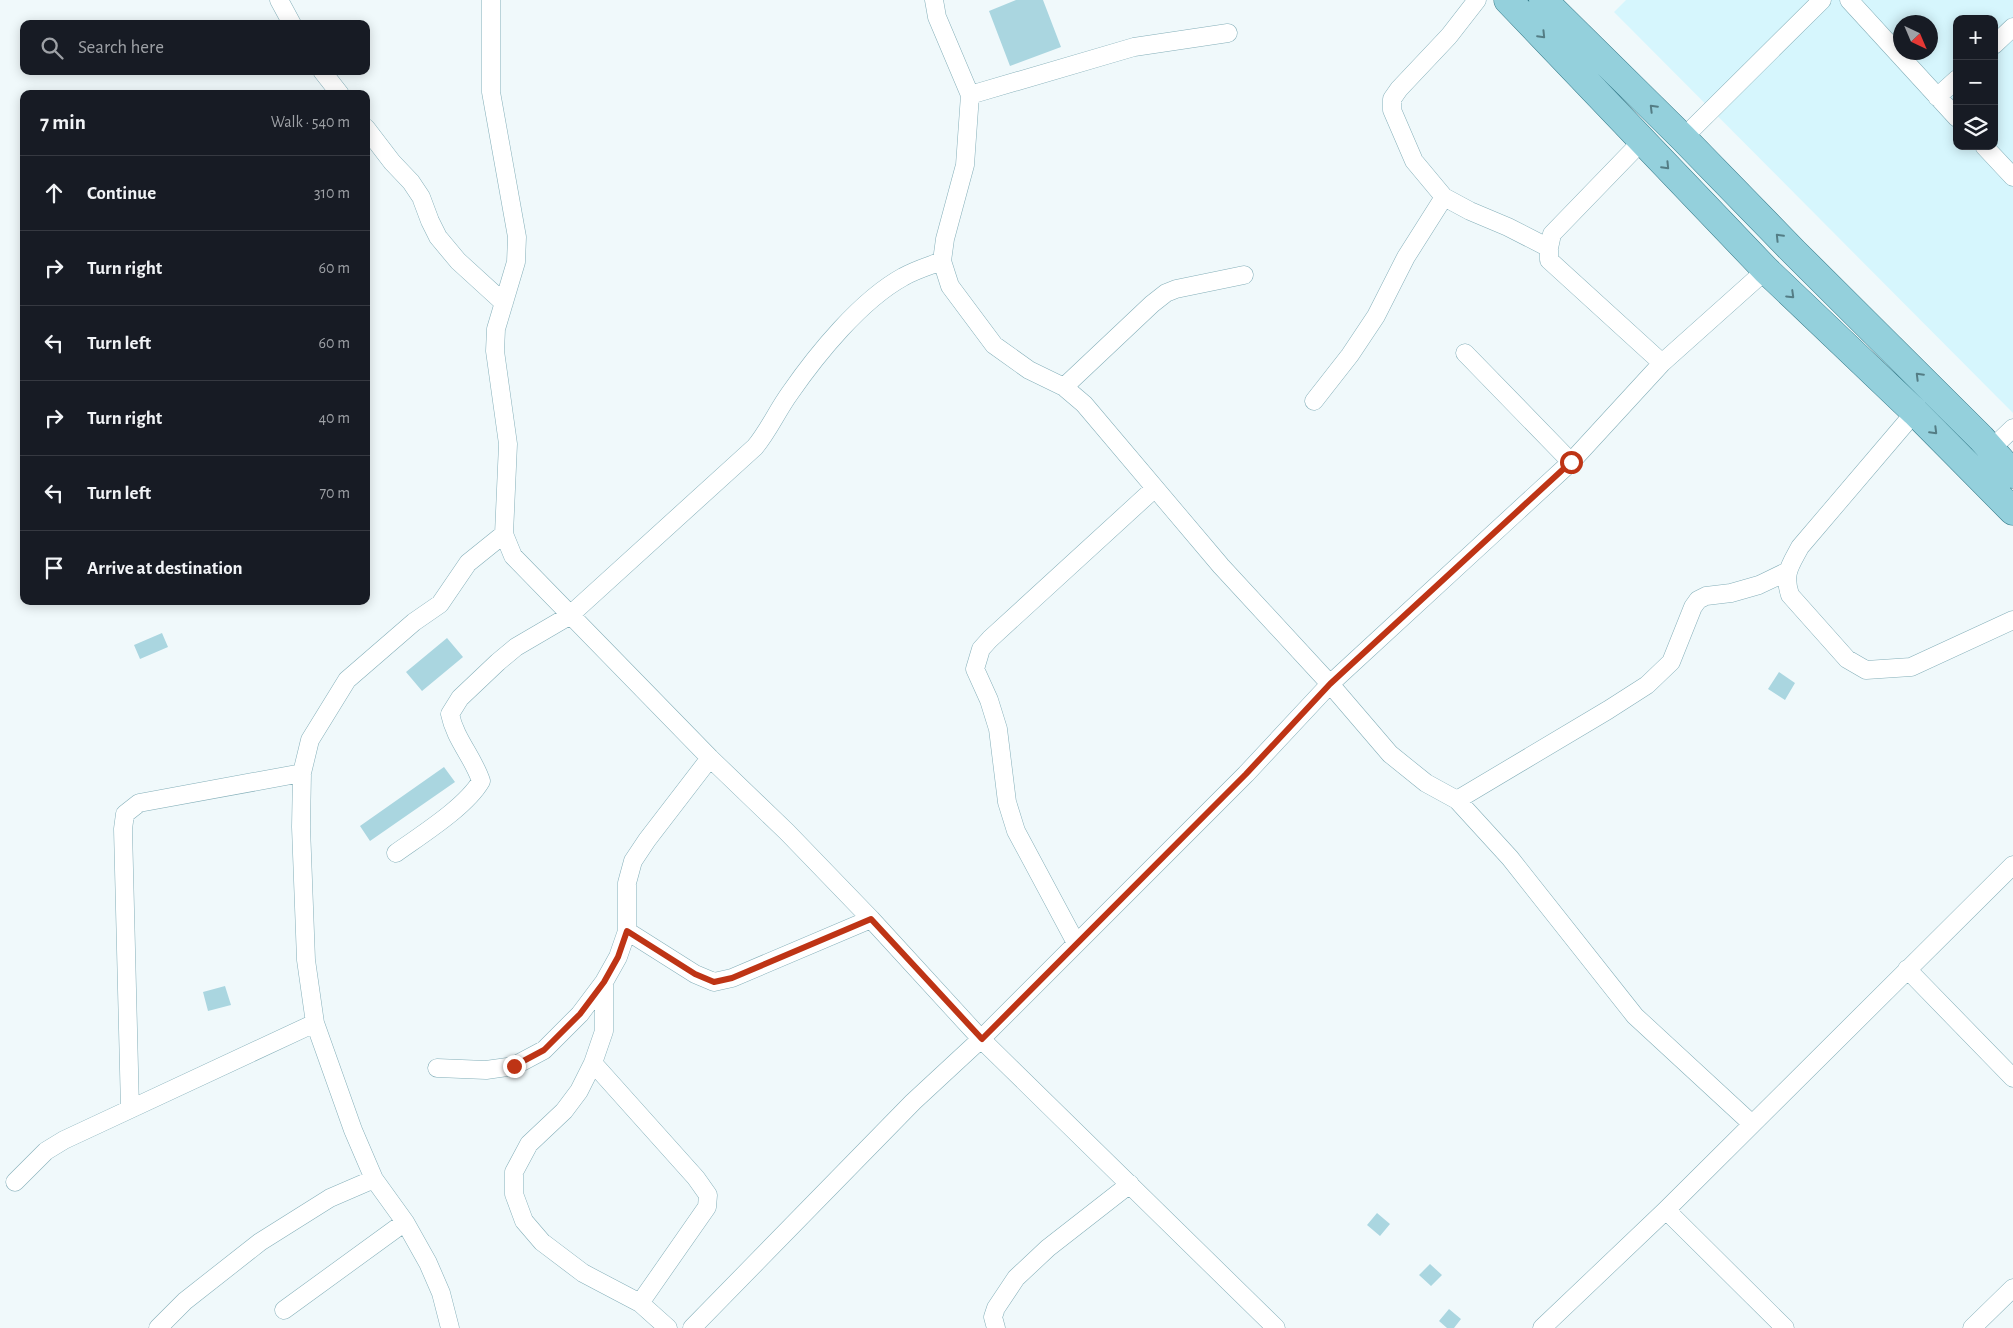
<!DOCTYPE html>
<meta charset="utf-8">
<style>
:root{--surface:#171b24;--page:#242831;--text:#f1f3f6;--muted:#9ea1a6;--line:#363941}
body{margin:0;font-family:"Alegreya Sans",sans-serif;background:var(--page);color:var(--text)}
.controls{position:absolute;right:15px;top:15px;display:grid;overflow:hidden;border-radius:10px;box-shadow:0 2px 12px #0003}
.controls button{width:45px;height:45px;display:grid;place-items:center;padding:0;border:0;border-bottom:1px solid var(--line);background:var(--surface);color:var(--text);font:25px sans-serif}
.compass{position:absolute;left:1893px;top:15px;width:45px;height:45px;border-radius:50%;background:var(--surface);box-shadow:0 2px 12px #0003;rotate:136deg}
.stop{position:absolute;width:15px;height:15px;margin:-11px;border:4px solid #be3415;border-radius:50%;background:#fff}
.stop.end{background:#be3415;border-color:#fff;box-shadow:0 1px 5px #0008}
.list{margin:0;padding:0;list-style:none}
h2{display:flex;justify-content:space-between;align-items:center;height:65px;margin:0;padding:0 20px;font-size:21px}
h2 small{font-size:16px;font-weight:400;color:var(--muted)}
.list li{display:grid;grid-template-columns:32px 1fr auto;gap:15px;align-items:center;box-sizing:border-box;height:75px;padding:0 20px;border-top:1px solid var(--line)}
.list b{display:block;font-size:19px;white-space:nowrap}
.list em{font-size:16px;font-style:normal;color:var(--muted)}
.icon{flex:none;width:28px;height:28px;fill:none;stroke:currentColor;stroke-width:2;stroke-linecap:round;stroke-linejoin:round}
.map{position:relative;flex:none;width:2013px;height:1328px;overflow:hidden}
.search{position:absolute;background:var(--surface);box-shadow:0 2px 12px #0003;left:20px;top:20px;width:350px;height:55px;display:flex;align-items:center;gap:12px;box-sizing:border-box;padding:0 18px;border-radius:10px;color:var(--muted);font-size:19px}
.panel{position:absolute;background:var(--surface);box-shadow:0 2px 12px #0003;left:20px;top:90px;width:350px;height:515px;border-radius:10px}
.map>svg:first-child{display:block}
.built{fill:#d6f6fd;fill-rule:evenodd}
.building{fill:#aad6e0}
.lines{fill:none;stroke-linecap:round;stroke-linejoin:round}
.street-casing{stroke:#84afb9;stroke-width:19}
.primary-casing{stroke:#347a89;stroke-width:29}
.street{stroke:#fff;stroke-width:18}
.primary{stroke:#94d0dc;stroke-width:28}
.oneway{stroke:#547d85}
.route{stroke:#be3415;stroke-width:6}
</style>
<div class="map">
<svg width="2013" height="1328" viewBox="0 0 2013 1328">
<rect width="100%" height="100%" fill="#f0f9fb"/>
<path class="built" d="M1626,0H2013V413L1614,12ZM1957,19H1994V146H1957ZM1900,22H1930V52H1900Z"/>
<path class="building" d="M1016,0H1043L1061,47L1010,66L989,11Z
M162,633L168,647L140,659L134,645Z
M447,638L463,657L422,691L406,672Z
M1779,672L1795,683L1785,700L1768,689Z
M444,767L455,782L370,841L360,826Z
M225,986L231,1005L208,1011L203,992Z
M1377,1213L1390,1224L1380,1236L1367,1225Z
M1430,1264L1442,1275L1431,1286L1419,1275Z
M1449,1309L1461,1319L1454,1328H1447L1439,1321Z"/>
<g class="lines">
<defs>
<path id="street" d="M279,0L292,24
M491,0V92L517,237L516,262L496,329L495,351L508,444L504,534L513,556L710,758L787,832L871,919L981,1039L1276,1328
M934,0L937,17L970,95L965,165L945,239L942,261L950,286L994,345L1029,370L1064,387L1084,404L1221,566L1330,684L1390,754L1426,783L1457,800L1510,858L1635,1016L1752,1124
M1477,0L1449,36L1399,89L1392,99V110L1414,161L1444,197L1470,211L1508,227L1549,248
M1849,0L1957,118
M1994,45L2013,27
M322,71L340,94
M970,95L1134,47L1228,33
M1937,97L1957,79
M366,128L392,162L411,182L421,197L430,221L438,237L458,261L504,303
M1683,138L1822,0
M1642,141L1552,234L1549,248V260L1662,363
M1984,146L2013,177
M1465,353L1571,462
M1064,387L1152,304L1166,293L1176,289L1244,275
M1314,401L1350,355L1376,316L1406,257L1444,197
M1915,412L1800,547C1790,566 1783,573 1790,595L1847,659L1866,670L1911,667L2013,620
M1990,450L2013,428
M1457,800L1608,710L1647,685L1671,662L1693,607L1698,600L1706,596L1731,593L1759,585L1786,572
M396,853C421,835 466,807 481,781C473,757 455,739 450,714L460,698L498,662L516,647L569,616L755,447C769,430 777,411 790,393C817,354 861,300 903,277C915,270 929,266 942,261
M627,931L695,974L714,982L732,978L871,919
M1076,943L1016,831L1007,802L998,729L989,700L975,669L981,649L990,639L1155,488
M1907,969L2013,1078
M604,982V1031L593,1063L579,1091L564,1111L529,1144L514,1172V1194L524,1221L542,1242L583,1273L640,1303L668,1328
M593,1063L696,1178L708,1195L707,1207L640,1303
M437,1068L486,1070L514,1066L544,1050L580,1014L604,982L618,957L627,931V883L633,861L647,840L710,758
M130,1109L123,829L125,814L139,803L302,773
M15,1182L46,1151L64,1140L315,1023
M1666,1210L1785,1328
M284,1310L405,1222
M158,1328L185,1301L260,1242L330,1198L374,1179
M450,1328L441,1293L428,1263L405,1222L374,1179L353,1130L315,1023L306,960L301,827L302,773L310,740L347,680L414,622L440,604L468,563L504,534
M692,1328L913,1102L981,1039L1246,774L1330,684L1571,462L1662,363L1766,270
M996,1328L993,1317L996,1308L1016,1278L1048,1248L1130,1184
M1542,1328L1666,1210L2013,865
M1972,1328L2013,1288"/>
<path id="primary" d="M1508,0L1766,270L1915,412L2013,511
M1543,0L1683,138L1794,252L1981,438L2013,474"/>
</defs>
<use href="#street" class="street-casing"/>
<use href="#primary" class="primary-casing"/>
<use href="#street" class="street"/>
<use href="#primary" class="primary"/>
</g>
<defs><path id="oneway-chevron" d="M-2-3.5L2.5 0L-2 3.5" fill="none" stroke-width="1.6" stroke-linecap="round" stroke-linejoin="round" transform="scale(1.25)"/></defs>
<g class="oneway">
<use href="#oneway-chevron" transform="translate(1542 35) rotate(46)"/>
<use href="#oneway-chevron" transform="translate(1653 108) rotate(-135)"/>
<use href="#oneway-chevron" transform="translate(1666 166) rotate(46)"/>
<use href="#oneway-chevron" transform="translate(1779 237) rotate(-134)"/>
<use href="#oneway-chevron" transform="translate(1791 295) rotate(44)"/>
<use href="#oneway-chevron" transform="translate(1919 376) rotate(-135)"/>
<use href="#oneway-chevron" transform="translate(1934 431) rotate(45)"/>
</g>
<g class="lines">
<path class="route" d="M514,1066L544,1050L580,1014L604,982L618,957L627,931L695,974L714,982L732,978L871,919L982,1039L1246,774L1330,684L1571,462"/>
</g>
</svg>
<div class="controls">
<button>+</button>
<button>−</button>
<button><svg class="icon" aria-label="layers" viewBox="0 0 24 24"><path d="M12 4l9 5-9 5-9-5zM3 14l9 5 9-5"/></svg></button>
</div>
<svg class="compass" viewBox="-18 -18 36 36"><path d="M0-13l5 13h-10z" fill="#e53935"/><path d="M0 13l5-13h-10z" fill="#9ea1a6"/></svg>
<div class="stop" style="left:1571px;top:462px"></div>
<div class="stop end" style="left:514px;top:1066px"></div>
<div class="search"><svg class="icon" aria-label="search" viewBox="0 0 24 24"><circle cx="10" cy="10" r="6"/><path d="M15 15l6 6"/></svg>Search here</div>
<section class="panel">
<h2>7 min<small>Walk · 540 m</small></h2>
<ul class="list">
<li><svg class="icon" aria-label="ahead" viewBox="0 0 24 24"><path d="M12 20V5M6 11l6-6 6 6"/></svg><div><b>Continue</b></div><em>310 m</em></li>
<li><svg class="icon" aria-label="right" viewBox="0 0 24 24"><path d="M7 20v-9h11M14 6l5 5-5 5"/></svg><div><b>Turn right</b></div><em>60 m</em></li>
<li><svg class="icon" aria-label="left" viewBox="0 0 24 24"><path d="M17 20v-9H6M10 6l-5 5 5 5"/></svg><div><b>Turn left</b></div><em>60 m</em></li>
<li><svg class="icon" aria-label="right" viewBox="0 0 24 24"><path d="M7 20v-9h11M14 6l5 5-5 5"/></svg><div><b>Turn right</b></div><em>40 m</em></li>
<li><svg class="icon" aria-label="left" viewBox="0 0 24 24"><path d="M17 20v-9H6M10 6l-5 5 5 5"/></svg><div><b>Turn left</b></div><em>70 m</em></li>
<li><svg class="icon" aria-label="arrive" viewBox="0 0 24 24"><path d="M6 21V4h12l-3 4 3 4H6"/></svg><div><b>Arrive at destination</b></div></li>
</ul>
</section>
</div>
